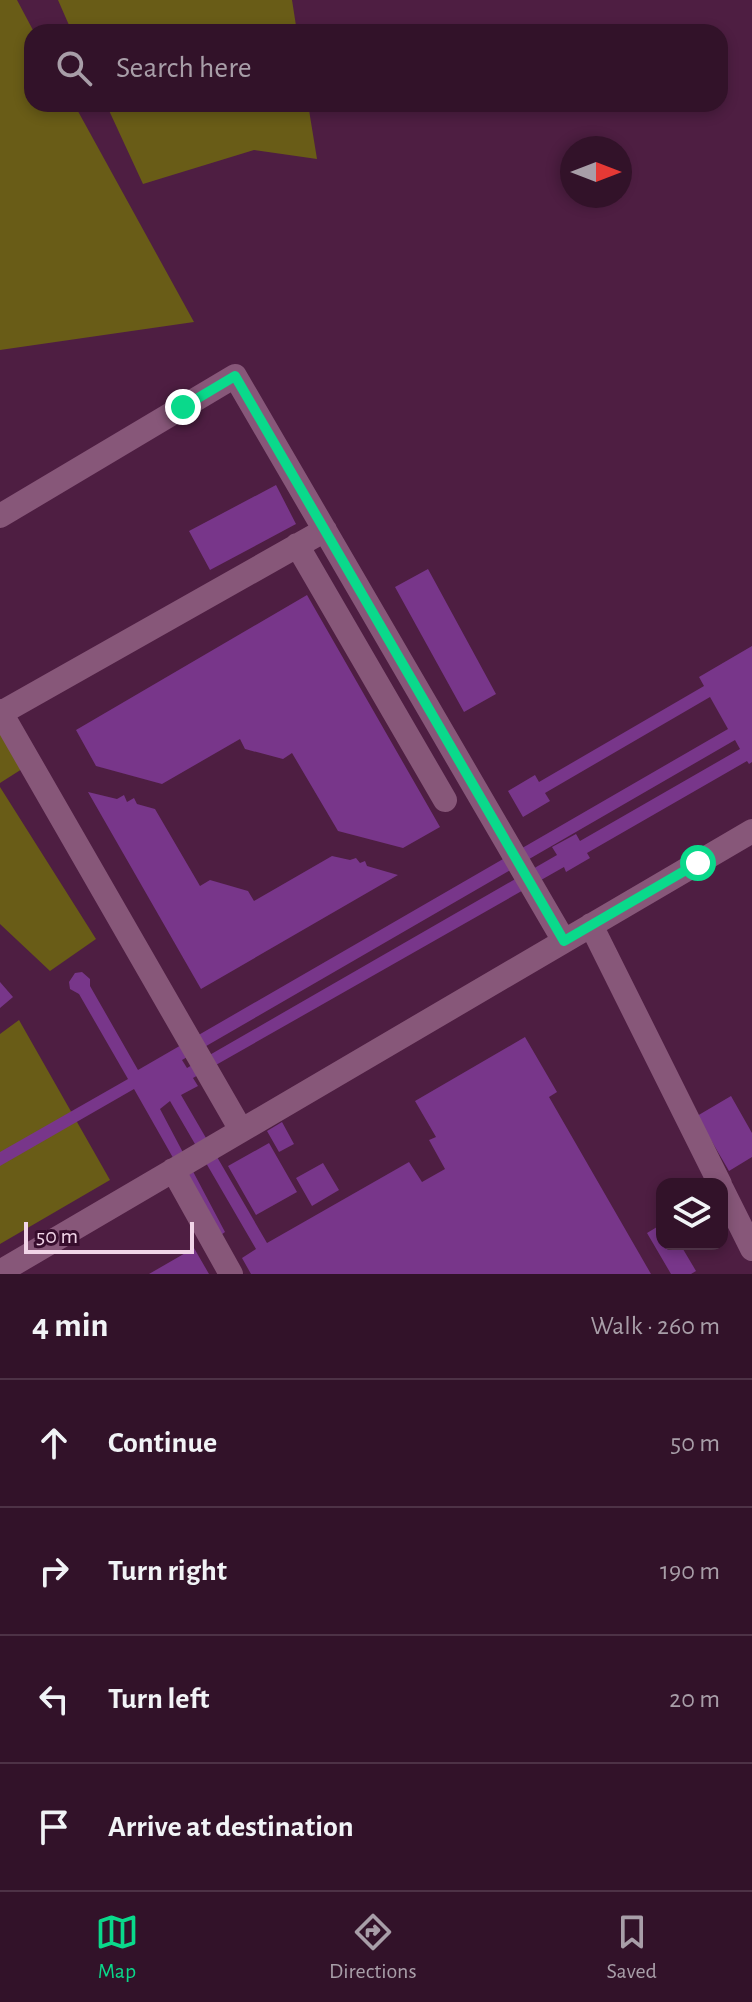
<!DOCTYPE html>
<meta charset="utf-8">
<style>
:root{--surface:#321229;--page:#3d2035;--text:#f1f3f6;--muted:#a89ea8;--line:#4d3246;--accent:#0ad98b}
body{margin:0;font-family:"Alegreya Sans",sans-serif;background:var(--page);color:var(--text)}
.controls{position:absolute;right:24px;bottom:24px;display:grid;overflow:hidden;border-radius:16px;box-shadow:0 4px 12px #0003}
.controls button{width:72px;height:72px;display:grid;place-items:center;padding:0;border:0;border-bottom:2px solid var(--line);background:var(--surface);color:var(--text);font:40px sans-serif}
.compass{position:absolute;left:560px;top:136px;width:72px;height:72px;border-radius:50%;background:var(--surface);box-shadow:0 4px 12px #0003;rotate:90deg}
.scale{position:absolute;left:24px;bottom:20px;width:170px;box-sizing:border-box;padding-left:8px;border:4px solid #f1d5e8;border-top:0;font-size:22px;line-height:28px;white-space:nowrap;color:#f1d5e8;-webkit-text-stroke:6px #370d2d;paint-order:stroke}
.stop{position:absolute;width:24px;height:24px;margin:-18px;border:6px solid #0ad98b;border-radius:50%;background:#fff}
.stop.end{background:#0ad98b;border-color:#fff;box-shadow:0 2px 8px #0008}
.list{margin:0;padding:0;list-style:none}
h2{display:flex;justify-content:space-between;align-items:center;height:104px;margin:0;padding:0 32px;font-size:34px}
h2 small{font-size:26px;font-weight:400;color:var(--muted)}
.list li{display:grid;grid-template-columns:52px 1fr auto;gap:24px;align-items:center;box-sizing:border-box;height:128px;padding:0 32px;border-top:2px solid var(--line)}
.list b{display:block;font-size:30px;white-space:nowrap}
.list em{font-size:26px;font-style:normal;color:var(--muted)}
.icon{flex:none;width:44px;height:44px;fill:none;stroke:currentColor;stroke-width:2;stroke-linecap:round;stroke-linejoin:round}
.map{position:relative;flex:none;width:752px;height:1274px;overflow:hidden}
.search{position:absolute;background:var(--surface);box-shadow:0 4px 12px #0003;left:24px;right:24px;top:24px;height:88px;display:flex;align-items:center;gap:20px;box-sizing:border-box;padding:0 28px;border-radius:24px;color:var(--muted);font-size:30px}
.sheet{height:616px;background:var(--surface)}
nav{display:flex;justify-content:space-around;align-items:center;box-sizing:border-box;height:112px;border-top:2px solid var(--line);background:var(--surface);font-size:22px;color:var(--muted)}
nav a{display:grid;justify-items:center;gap:4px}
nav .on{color:var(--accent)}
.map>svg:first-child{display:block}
.built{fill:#4e1e42;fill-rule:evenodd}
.forest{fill:#695c17}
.building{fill:#78368a;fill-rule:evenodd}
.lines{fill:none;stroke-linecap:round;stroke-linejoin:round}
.minor{stroke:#875779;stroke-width:24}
.route{stroke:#0ad98b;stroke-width:10}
</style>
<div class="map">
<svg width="752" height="1274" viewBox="0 0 752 1274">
<rect width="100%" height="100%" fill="#421837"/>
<path class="built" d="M0,0H752V1274H0ZM32,32H720V104H32ZM572,148H620V196H572ZM662,1184H722V1244H662Z"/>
<path class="forest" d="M0,0H17L34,32H32V104H74L194,322L0,350Z
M58,0H292L297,32H72Z
M106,104H308L317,159L254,150L143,184Z
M0,730L22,769L0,783Z
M0,787L96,939L50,971L0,924Z
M19,1020L110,1180L0,1244V1034Z"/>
<path class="building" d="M276,485L296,524L210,570L189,531Z
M428,569L496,694L464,712L395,587Z
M307,595L440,827L403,848L338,831L292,753L283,759L245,749L240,739L162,784L96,766L76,730Z
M752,646V762L749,764L747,761L587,853L590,858L566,872L564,867L193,1078L198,1086L181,1095L267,1243L409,1162L422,1182L445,1169L429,1140L436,1137L415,1101L525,1037L557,1092L549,1097L651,1274H251L242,1258L256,1249L170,1101L160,1109L225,1232L218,1237L134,1089L0,1166V1152L128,1079L79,994L70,989L69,982L75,973L82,972L90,979V986L138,1070L728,729L710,697L545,793L550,801L523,817L508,791L535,775L539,782L704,686L699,677ZM735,740L740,749L580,841L576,834L552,847L557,855L187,1068L182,1060Z
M88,792L117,799L124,795L127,802L134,798L137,804L155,809L200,886L210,880L248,891L254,901L332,856L350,860L356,858L360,863L365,861L367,866L398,875L201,989Z
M0,982L13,997L0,1008Z
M731,1096L752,1133V1157L729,1171L697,1116Z
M282,1122L294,1144L279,1152L267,1131Z
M269,1143L297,1192L256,1215L228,1166Z
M323,1163L339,1190L312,1206L296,1178Z
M662,1224V1244H680L696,1271L691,1274H671L647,1233Z
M194,1248L209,1274H149Z"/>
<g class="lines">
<path class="minor" d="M0,516L235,376L564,941
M297,545L445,800
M0,711L241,1130
M1,713L325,530
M591,925L720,1184
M173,1170L231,1274
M722,1189L752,1249
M0,1272L752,831"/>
</g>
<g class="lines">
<path class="route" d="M183,407L235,376L564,941L698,863"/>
</g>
</svg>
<div class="controls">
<button><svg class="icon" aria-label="layers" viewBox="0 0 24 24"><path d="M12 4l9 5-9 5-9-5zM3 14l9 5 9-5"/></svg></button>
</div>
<svg class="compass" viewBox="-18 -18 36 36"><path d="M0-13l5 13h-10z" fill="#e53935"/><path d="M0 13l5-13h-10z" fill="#a89ea8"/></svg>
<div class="scale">50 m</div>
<div class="stop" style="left:698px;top:863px"></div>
<div class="stop end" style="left:183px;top:407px"></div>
<div class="search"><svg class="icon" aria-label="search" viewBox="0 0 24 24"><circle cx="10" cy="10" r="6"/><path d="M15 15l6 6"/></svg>Search here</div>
</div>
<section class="sheet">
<h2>4 min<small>Walk · 260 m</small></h2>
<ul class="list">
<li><svg class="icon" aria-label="ahead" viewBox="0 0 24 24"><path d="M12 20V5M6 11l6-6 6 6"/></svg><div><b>Continue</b></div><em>50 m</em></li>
<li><svg class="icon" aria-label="right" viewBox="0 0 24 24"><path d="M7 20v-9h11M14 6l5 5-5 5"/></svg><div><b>Turn right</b></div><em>190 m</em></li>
<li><svg class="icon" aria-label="left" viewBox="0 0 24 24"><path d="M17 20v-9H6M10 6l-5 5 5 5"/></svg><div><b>Turn left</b></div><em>20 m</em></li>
<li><svg class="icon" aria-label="arrive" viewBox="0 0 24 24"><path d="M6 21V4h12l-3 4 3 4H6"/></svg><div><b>Arrive at destination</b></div></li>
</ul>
</section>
<nav>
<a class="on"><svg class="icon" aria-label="map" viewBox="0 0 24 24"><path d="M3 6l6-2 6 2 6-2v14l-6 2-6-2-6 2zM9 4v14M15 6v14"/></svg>Map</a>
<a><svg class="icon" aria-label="directions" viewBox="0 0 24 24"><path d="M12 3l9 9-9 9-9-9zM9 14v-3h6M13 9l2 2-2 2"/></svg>Directions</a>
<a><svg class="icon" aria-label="saved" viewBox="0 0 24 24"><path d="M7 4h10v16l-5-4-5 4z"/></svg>Saved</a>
</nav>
